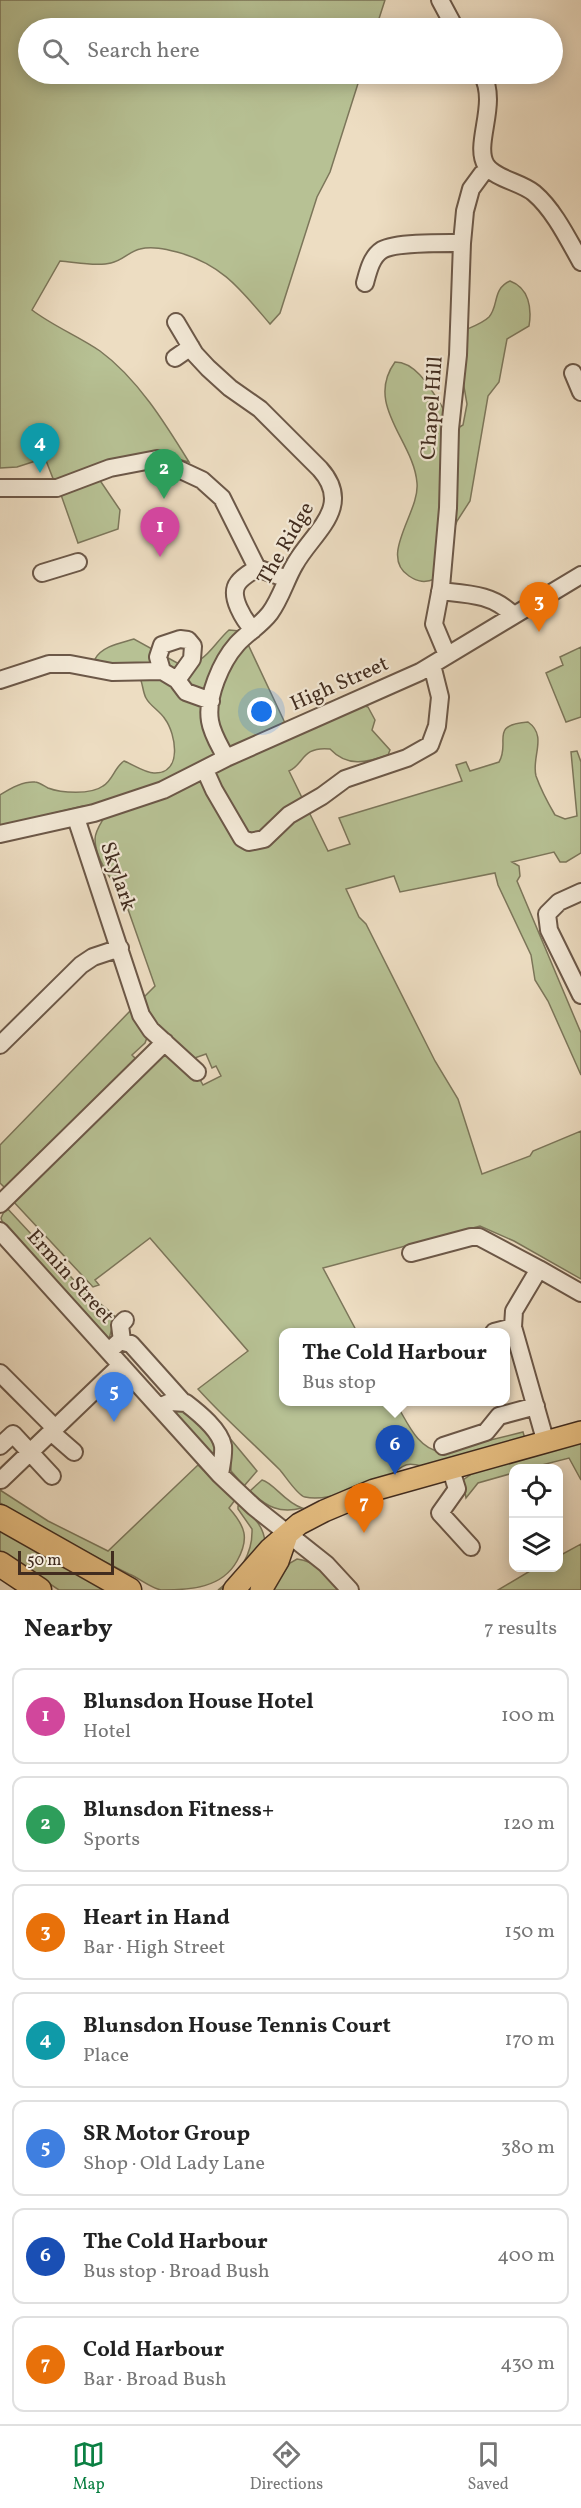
<!DOCTYPE html>
<meta charset="utf-8">
<style>
:root{--surface:#fff;--page:#f6f6f6;--text:#222;--muted:#767676;--line:#e0e0e0;--accent:#0b8043}
body{margin:0;font-family:Vollkorn,serif;background:var(--page);color:var(--text)}
.controls{position:absolute;right:18px;bottom:18px;display:grid;overflow:hidden;border-radius:12px;box-shadow:0 3px 15px #0003}
.controls button{width:54px;height:54px;display:grid;place-items:center;padding:0;border:0;border-bottom:2px solid var(--line);background:var(--surface);color:var(--text);font:30px sans-serif}
.scale{position:absolute;left:18px;bottom:15px;width:96px;box-sizing:border-box;padding-left:6px;border:3px solid #412c1f;border-top:0;font-size:16px;line-height:21px;white-space:nowrap;color:#412c1f;-webkit-text-stroke:4px #f3e9d7;paint-order:stroke}
.you{position:absolute;left:262px;top:712px;width:21px;height:21px;margin:-15px;border:4px solid #fff;border-radius:50%;background:#1a73e8;box-shadow:0 0 0 9px #1a73e833}
.badge{display:grid;place-items:center;width:39px;height:39px;border-radius:50%;background:var(--accent);color:#fff;font-size:20px;font-weight:700}
.pin{position:absolute;translate:-50% -50px;filter:drop-shadow(0 2px 3px #0008)}
.pin::after{content:'';position:absolute;top:32px;width:21px;height:18px;background:inherit;clip-path:polygon(0 0,100% 0,50% 100%)}
.popup{position:absolute;left:279px;top:1328px;width:231px;height:78px;box-sizing:border-box;display:grid;place-content:center;border-radius:12px;background:var(--surface);filter:drop-shadow(0 2px 4px #0005);font-size:20px;white-space:nowrap;color:var(--muted)}
.popup b{font-size:22px;color:var(--text)}
.popup::after{content:'';position:absolute;left:50%;top:100%;margin-left:-12px;border:12px solid transparent;border-top-color:var(--surface)}
.list{margin:0;padding:0;list-style:none}
h2{display:flex;justify-content:space-between;align-items:center;height:78px;margin:0;padding:0 24px;font-size:26px}
h2 small{font-size:20px;font-weight:400;color:var(--muted)}
.list li{display:grid;grid-template-columns:39px 1fr auto;gap:18px;align-items:center;box-sizing:border-box;height:96px;margin:0 12px 12px;padding:0 12px;border:2px solid var(--line);border-radius:12px}
.list b{display:block;font-size:22px;white-space:nowrap}
.list p{margin:0;font-size:20px;white-space:nowrap;color:var(--muted)}
.list em{font-size:20px;font-style:normal;color:var(--muted)}
.icon{flex:none;width:33px;height:33px;fill:none;stroke:currentColor;stroke-width:2;stroke-linecap:round;stroke-linejoin:round}
.map{position:relative;flex:none;width:581px;height:1590px;overflow:hidden}
.search{position:absolute;background:var(--surface);box-shadow:0 3px 15px #0003;left:18px;right:18px;top:18px;height:66px;display:flex;align-items:center;gap:15px;box-sizing:border-box;padding:0 21px;border-radius:33px;color:var(--muted);font-size:22px}
.sheet{height:834px;background:var(--surface)}
nav{display:flex;justify-content:space-around;align-items:center;box-sizing:border-box;height:84px;border-top:2px solid var(--line);background:var(--surface);font-size:16px;color:var(--muted)}
nav a{display:grid;justify-items:center;gap:3px}
nav .on{color:var(--accent)}
.map>svg:first-child{display:block}
.green{fill:#b7c194;stroke:#7c765a;stroke-width:1.5}
.lines{fill:none;stroke-linecap:round;stroke-linejoin:round}
.minor-casing{stroke:#6c5848;stroke-width:20}
.major-casing{stroke:#412c1f;stroke-width:24}
.highway-casing{stroke:#412c1f;stroke-width:27}
.minor{stroke:#f3e9d7;stroke-width:16}
.major{stroke:#e6be81;stroke-width:21}
.highway{stroke:#e6be81;stroke-width:24}
.labels{text-anchor:middle;stroke-width:4.5;stroke-linejoin:round;paint-order:stroke}
.street-label{font-size:21px;fill:#412c1f;stroke:#f3e9d7}
</style>
<div class="map">
<svg width="581" height="1590" viewBox="0 0 581 1590">
<rect width="100%" height="100%" fill="#edddc2"/>
<filter id="stains"><feTurbulence type="fractalNoise" baseFrequency=".00333" numOctaves="4"/><feColorMatrix values="0 0 0 0 .2 0 0 0 0 .09 0 0 0 0 .02 0 0 0 .5 -.17"/></filter>
<radialGradient id="worn" r=".72"><stop offset=".6" stop-color="#630" stop-opacity="0"/><stop offset="1" stop-color="#630" stop-opacity=".3"/></radialGradient>
<path class="green" d="M0,0H385L376,28H28V74H361L330,172L317,197L280,313L270,324C241,290 222,264 177,252C165,249 152,246 140,249C130,251 122,261 111,263C96,267 75,262 60,261L32,310C53,326 78,336 100,351C137,378 165,423 189,462L158,454L54,481L45,458L17,467L0,468Z
M510,281C529,288 532,308 529,326L507,339L499,382L488,396L470,501L457,521L435,579C425,583 418,582 409,576C378,556 420,512 417,483C414,441 364,405 395,362C424,362 439,410 458,428L463,425L467,404L455,335C465,329 481,325 489,317C499,306 492,289 510,281Z
M99,479L120,510L118,529L78,543L60,492Z
M229,630L240,631L245,638L285,723L362,705L368,707L375,720L372,730L390,750L388,755C366,763 347,767 330,749C301,746 304,765 289,771L328,851L350,844L339,818L462,781L456,765L466,762L470,771L499,762C511,742 488,725 528,722C548,736 531,757 536,776C541,790 548,803 555,815L565,819L577,816L571,752L577,751L581,762V853L566,862H560L554,852L512,862L519,866L520,876L517,881L581,1033V1075L548,1001L535,980L531,955L498,885L495,873L400,892L394,876L346,889L359,917L366,924L435,1061L458,1099L482,1174L530,1156L533,1151L581,1131V1279L514,1241L480,1226L323,1268L357,1332H284V1402H395C407,1421 417,1449 441,1452L523,1432L525,1439L422,1466C403,1461 403,1467 389,1476C385,1479 377,1481 372,1483C352,1489 325,1502 305,1497C298,1496 286,1477 280,1470C253,1443 224,1418 198,1389L248,1351L150,1238L95,1280L99,1285L93,1287L12,1200L13,1196L0,1183V1145L132,1009L148,1035L145,1043L132,1055L140,1063L164,1051L198,1076L203,1085L221,1076L216,1066L212,1068L206,1054L192,1059L153,1023L139,1002L155,986L118,881L112,880C104,870 95,852 95,839C95,831 101,823 105,816L100,809L83,806L0,826V795C9,789 24,781 35,782C39,782 44,786 48,788C61,793 91,795 103,786C113,780 114,768 124,761C132,764 145,773 154,773C183,774 176,734 165,719C160,711 150,706 146,698C142,691 143,679 137,673C124,660 110,667 95,659C102,646 121,643 134,639L179,664C205,667 212,645 229,630Z
M581,647V717L566,722L546,673L563,665L560,657Z
M6,1207L84,1291L112,1313L115,1317L109,1339L2,1221L1,1218Z
M182,1409L189,1413L216,1443V1456L214,1457L174,1413Z
M223,1430L257,1471L244,1486L231,1471L230,1447Z
M581,1439V1480L569,1458L530,1468H514L513,1473L478,1483L466,1498L463,1480L473,1473Z
M198,1465L235,1500L229,1508C245,1526 250,1538 237,1561C222,1588 191,1590 161,1590C151,1588 139,1578 129,1574C85,1552 43,1528 0,1503V1490L48,1521L108,1551Z
M262,1480C274,1483 284,1502 302,1508C280,1514 267,1507 250,1491Z
M240,1505C253,1517 264,1525 265,1543C255,1554 232,1588 218,1590C238,1575 253,1555 252,1529L238,1509V1506Z
M0,1527L107,1590H59L0,1551Z
M581,1544V1590H498L535,1568H558L559,1556Z
M297,1559C318,1562 328,1575 341,1590H272L290,1563Z"/>
<g class="lines">
<defs>
<path id="minor" d="M440,0L455,28
M482,74C499,104 473,144 486,165C495,179 521,182 534,193C554,210 568,239 581,262
M365,283C368,272 371,257 382,250C396,242 444,243 462,243
M176,322L195,354L208,368L230,388L260,409L320,469C354,507 313,532 295,564C286,579 281,598 270,613C261,625 247,633 237,644C221,662 206,697 210,721C212,734 220,746 226,758
M175,358L191,347
M573,373L581,392
M0,488H57L110,468L157,459L202,480L222,498L257,568L287,579
M42,573L78,562
M440,591C468,594 493,594 513,615
M253,630C245,621 228,596 238,583C242,577 251,572 257,568
M447,655L434,624L441,587L448,508L450,429L458,355L462,243L465,211L471,189L482,174L489,169
M162,671L158,657L162,645L180,639L188,640L193,646L192,659L177,680
M0,680L49,664H70L112,672L162,671L177,680L186,692L211,701
M205,770L214,790L242,838L249,842L264,839L289,815L322,796L345,779L407,758L430,745L437,726L440,697L432,665
M76,818L141,1015L151,1030L197,1072
M0,834L94,813L163,790L226,758L420,672L581,575
M581,892L559,902L547,914L549,930L581,995
M0,1045L81,965L93,957L120,948
M0,1204L165,1042
M0,1231L220,1475L254,1507L326,1564L350,1590
M411,1253L471,1237H479L539,1269
M494,1332L513,1327
M122,1341L120,1325L125,1320
M109,1351L120,1341L131,1344L183,1402
M0,1373L55,1428
M159,1407L170,1402L186,1403C199,1413 220,1430 223,1446C224,1456 221,1466 220,1475
M51,1432L74,1452
M546,1443L513,1327L514,1311L539,1269L581,1293
M0,1446L13,1434L52,1476
M443,1446L486,1432L499,1416L536,1406
M451,1470L457,1489L440,1513L471,1547
M1,1480L121,1365"/>
<path id="major" d="M234,1590L270,1549L299,1524L324,1511L374,1490L581,1432
M261,1590L278,1561L286,1538"/>
<path id="highway" d="M0,1517L129,1590
M0,1564L39,1590"/>
</defs>
<use href="#minor" class="minor-casing"/>
<use href="#major" class="major-casing"/>
<use href="#highway" class="highway-casing"/>
<use href="#minor" class="minor"/>
<use href="#major" class="major"/>
<use href="#highway" class="highway"/>
</g>
<g class="labels">
<g class="street-label">
<text transform="translate(431 408) rotate(-86)" y="7">Chapel Hill</text>
<text transform="translate(285 543) rotate(-60)" y="7">The Ridge</text>
<text transform="translate(339 683) rotate(-24)" y="7">High Street</text>
<text transform="translate(119 876) rotate(71)" y="7">Skylark</text>
<text transform="translate(71 1276) rotate(48)" y="7">Ermin Street</text>
</g>
</g>
<rect width="100%" height="100%" filter="url(#stains)"/>
<rect width="100%" height="100%" fill="url(#worn)"/>
</svg>
<div class="controls">
<button><svg class="icon" aria-label="locate" viewBox="0 0 24 24"><circle cx="12" cy="12" r="6"/><path d="M12 2v4M12 18v4M2 12h4M18 12h4"/></svg></button>
<button><svg class="icon" aria-label="layers" viewBox="0 0 24 24"><path d="M12 4l9 5-9 5-9-5zM3 14l9 5 9-5"/></svg></button>
</div>
<div class="scale">50 m</div>
<div class="you"></div>
<div class="pin badge" style="left:160px;top:557px;background:#d1479c">1</div>
<div class="pin badge" style="left:164px;top:499px;background:#2e9e5b">2</div>
<div class="pin badge" style="left:539px;top:632px;background:#e8710a">3</div>
<div class="pin badge" style="left:40px;top:473px;background:#0f9aa8">4</div>
<div class="pin badge" style="left:114px;top:1422px;background:#3f7fe0">5</div>
<div class="pin badge" style="left:395px;top:1475px;background:#1a4fb4">6</div>
<div class="popup"><b>The Cold Harbour</b>Bus stop</div>
<div class="pin badge" style="left:364px;top:1533px;background:#e8710a">7</div>
<div class="search"><svg class="icon" aria-label="search" viewBox="0 0 24 24"><circle cx="10" cy="10" r="6"/><path d="M15 15l6 6"/></svg>Search here</div>
</div>
<section class="sheet">
<h2>Nearby<small>7 results</small></h2>
<ul class="list">
<li><span class="badge" style="background:#d1479c">1</span><div><b>Blunsdon House Hotel</b><p>Hotel</p></div><em>100 m</em></li>
<li><span class="badge" style="background:#2e9e5b">2</span><div><b>Blunsdon Fitness+</b><p>Sports</p></div><em>120 m</em></li>
<li><span class="badge" style="background:#e8710a">3</span><div><b>Heart in Hand</b><p>Bar · High Street</p></div><em>150 m</em></li>
<li><span class="badge" style="background:#0f9aa8">4</span><div><b>Blunsdon House Tennis Court</b><p>Place</p></div><em>170 m</em></li>
<li><span class="badge" style="background:#3f7fe0">5</span><div><b>SR Motor Group</b><p>Shop · Old Lady Lane</p></div><em>380 m</em></li>
<li><span class="badge" style="background:#1a4fb4">6</span><div><b>The Cold Harbour</b><p>Bus stop · Broad Bush</p></div><em>400 m</em></li>
<li><span class="badge" style="background:#e8710a">7</span><div><b>Cold Harbour</b><p>Bar · Broad Bush</p></div><em>430 m</em></li>
</ul>
</section>
<nav>
<a class="on"><svg class="icon" aria-label="map" viewBox="0 0 24 24"><path d="M3 6l6-2 6 2 6-2v14l-6 2-6-2-6 2zM9 4v14M15 6v14"/></svg>Map</a>
<a><svg class="icon" aria-label="directions" viewBox="0 0 24 24"><path d="M12 3l9 9-9 9-9-9zM9 14v-3h6M13 9l2 2-2 2"/></svg>Directions</a>
<a><svg class="icon" aria-label="saved" viewBox="0 0 24 24"><path d="M7 4h10v16l-5-4-5 4z"/></svg>Saved</a>
</nav>
